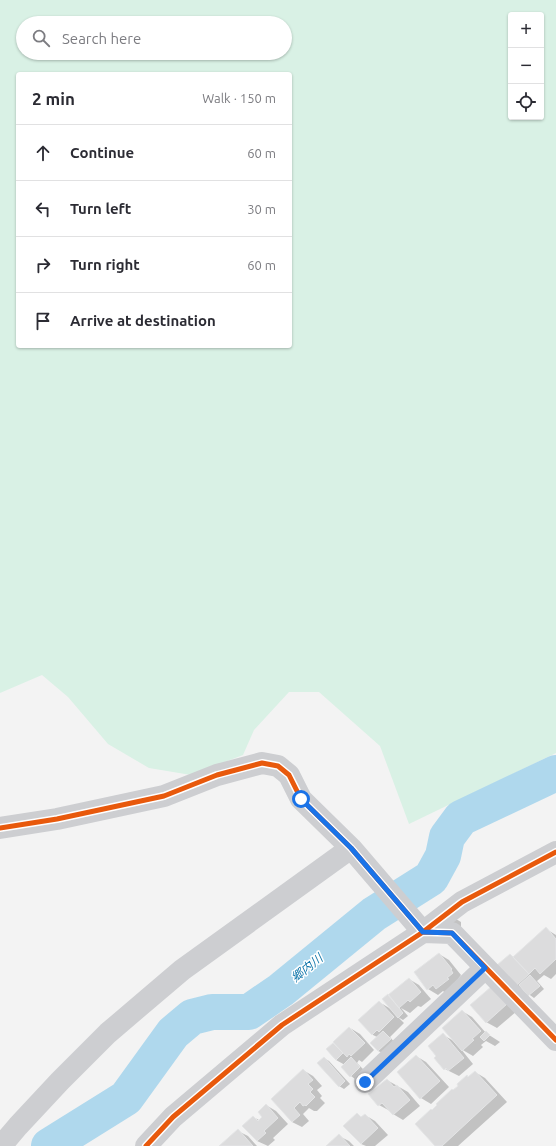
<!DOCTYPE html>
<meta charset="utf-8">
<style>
:root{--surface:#fff;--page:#f7f7f7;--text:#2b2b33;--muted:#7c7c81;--line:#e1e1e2}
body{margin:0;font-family:Ubuntu,"Noto Sans JP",sans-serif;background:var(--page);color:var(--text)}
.controls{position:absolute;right:12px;top:12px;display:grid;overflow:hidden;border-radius:4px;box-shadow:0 1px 3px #0004}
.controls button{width:36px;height:36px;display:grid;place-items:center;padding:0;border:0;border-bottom:1px solid var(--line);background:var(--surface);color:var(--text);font:20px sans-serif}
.stop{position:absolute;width:12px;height:12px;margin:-9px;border:3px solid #1a73e8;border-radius:50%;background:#fff}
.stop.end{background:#1a73e8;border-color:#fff;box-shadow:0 1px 4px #0008}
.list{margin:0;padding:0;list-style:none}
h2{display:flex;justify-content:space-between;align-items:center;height:52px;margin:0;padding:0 16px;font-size:17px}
h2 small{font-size:13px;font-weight:400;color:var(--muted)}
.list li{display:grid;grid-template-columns:26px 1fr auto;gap:12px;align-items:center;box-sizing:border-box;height:56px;padding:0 16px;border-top:1px solid var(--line)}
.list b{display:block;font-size:15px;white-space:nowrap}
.list em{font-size:13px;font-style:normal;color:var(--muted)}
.icon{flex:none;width:22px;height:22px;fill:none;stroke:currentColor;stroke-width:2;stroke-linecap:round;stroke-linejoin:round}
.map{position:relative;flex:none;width:556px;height:1146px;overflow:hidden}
.search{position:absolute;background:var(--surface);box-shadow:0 1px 3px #0004;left:16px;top:16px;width:276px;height:44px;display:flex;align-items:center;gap:10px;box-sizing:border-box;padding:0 14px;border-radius:22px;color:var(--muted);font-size:15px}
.panel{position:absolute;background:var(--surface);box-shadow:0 1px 3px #0004;left:16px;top:72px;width:276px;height:276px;border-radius:4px}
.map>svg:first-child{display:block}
.green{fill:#d9f1e5;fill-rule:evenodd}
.shadow{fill:#0003}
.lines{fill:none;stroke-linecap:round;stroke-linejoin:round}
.river{stroke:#afd8ed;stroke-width:36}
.building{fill:#dcdcdd;stroke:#e4e5e6}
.minor{stroke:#cdced1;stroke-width:22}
.cycleway-casing{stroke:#fff;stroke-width:8}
.cycleway{stroke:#e8590c;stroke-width:5}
.route{stroke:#1a73e8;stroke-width:5}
.labels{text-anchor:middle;stroke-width:3;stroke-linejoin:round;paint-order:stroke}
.water-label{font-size:12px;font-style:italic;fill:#1177ab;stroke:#fff}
</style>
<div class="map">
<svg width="556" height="1146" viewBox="0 0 556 1146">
<rect width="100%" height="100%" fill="#f3f3f3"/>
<path class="green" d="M0,0H556V753L409,824L380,746L319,692H289L254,730L243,755L191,775L149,768L108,744L68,697L42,675L0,693ZM511,15H541V117H511ZM23,23H285V53H23ZM18,74H290V346H18Z"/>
<path class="shadow" d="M452,919H456L461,922V929L452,926Z
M546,929L556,935V974L551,979L544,975L537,981L544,989L534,998L516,985L510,955L514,957Z
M439,954L449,960L461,975L447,994L443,991L438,995L428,989Z
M409,979L419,985L431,999L421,1007L418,1006L410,1013L401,1008L408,1016L403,1020L398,1017L404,1023L390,1037L395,1043L383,1053L378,1051L377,1037L373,1035L359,1020L379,1002L391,1009Z
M502,993L517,1011L497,1028L486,1022Z
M462,1011L472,1017L486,1033L500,1042L495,1046L486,1041L481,1045L483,1047L473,1056L461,1049L473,1064L459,1076L445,1069L443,1035L454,1041Z
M350,1028L360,1034L374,1050L362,1062L359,1060L357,1063L364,1070L355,1079L351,1076L345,1065L336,1060L327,1050Z
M416,1056L426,1062L449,1087L431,1104L421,1098Z
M324,1058L329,1061L350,1084L344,1089L339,1086Z
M303,1070L313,1076L322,1086L317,1090L322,1096L320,1098L325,1103L317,1111H314L309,1108L303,1114L309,1121L302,1127L292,1122L272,1099Z
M475,1072L485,1078L507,1102L458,1146H436L433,1111Z
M387,1080L408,1092L420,1106L403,1120L393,1114L390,1111L379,1105L370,1094Z
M266,1105L276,1111L288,1124L273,1138L275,1140L268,1146L257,1141L253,1117L259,1120L263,1117Z
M357,1114L362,1117L365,1115L375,1121L388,1135L375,1146H366L361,1144Z
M238,1131L248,1136L257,1146H221Z
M339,1136L349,1141L354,1146H327Z"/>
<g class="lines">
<path class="river" d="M49,1146L126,1098L173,1033L192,1017L212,1012H249L281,990L374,914L431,878L443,856L447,837L461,818L556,773"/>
</g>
<path class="building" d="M546,927L556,939V959L540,974L535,968L529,974L513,957Z
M439,953L452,969L451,970L453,973L447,978L449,979L436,989L433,985L427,990L414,972Z
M510,954L529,974L516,986L497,965Z
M530,975L540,986L528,996L519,985Z
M409,978L421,992L410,1002L408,1000L399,1008L388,995Z
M492,986L507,1004L486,1023L470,1005Z
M388,994L403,1013L398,1018L382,999Z
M379,1001L394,1017L379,1032L377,1030L372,1035L358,1020Z
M462,1010L481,1031L472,1039L474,1040L462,1051L442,1028Z
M349,1027L365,1043L351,1056L349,1054L347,1057L333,1042Z
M383,1031L391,1039L378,1051L370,1043Z
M486,1031L490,1035L484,1041L480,1037Z
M443,1033L464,1058L448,1071L446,1068L444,1070L434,1058L436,1056L428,1046Z
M333,1043L343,1053L336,1060L326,1049Z
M416,1055L440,1081L420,1099L397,1072Z
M324,1057L345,1081L339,1087L317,1063Z
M351,1057L360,1067L350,1077L341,1067Z
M303,1069L313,1080L308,1084L313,1089L310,1092L315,1097L306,1106L305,1105L303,1106L300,1102L294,1108L300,1115L292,1122L271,1099Z
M475,1071L497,1095L442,1146H435L415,1124L431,1109L432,1110L437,1105L436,1104L452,1089L453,1090L458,1086L457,1084L467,1075L468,1077Z
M387,1079L394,1087L397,1085L410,1100L393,1115L382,1103L378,1106L368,1094Z
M266,1104L278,1118L264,1131L266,1133L257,1141L242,1126L253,1116L258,1121L262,1117L258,1112Z
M357,1113L361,1117L365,1114L378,1128L361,1144L343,1126Z
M238,1129L253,1146H219Z
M339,1134L350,1146H326Z"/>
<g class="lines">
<path class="minor" d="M0,828L57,819L164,796L217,775L262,763L278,766L289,775L301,799L351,848L423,932L452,933L556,1040
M365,1082L485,968
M1,1146L18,1126L60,1081L108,1033L182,970L351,848
M146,1146L173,1117L282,1025L423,932L462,902L556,852"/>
<defs>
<path id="cycleway" d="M0,828L57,819L164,796L217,775L262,763L278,766L289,775L301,799L351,848L423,932L452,933L556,1040
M146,1146L173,1117L282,1025L423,932L462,902L556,852"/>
</defs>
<use href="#cycleway" class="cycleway-casing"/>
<use href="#cycleway" class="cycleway"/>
</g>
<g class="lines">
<path class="route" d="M301,799L351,848L423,932L452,933L485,968L365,1082"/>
</g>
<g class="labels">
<g class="water-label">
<text transform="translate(307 968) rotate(-39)" y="4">郷内川</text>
</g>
</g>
</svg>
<div class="controls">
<button>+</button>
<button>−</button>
<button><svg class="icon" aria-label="locate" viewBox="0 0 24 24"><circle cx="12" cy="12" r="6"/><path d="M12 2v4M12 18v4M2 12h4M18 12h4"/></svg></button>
</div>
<div class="stop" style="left:301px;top:799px"></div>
<div class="stop end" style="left:365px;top:1082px"></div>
<div class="search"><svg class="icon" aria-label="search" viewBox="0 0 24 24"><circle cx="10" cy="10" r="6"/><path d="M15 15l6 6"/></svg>Search here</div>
<section class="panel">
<h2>2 min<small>Walk · 150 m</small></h2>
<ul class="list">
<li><svg class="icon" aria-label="ahead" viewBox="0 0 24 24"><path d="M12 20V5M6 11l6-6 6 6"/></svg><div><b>Continue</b></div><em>60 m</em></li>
<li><svg class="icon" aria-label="left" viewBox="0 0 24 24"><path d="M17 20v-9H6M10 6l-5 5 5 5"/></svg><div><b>Turn left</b></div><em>30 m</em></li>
<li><svg class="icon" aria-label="right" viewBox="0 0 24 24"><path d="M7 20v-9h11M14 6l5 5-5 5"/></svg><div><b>Turn right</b></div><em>60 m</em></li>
<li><svg class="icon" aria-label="arrive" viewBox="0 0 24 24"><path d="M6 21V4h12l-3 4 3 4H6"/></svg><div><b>Arrive at destination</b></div></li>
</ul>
</section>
</div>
